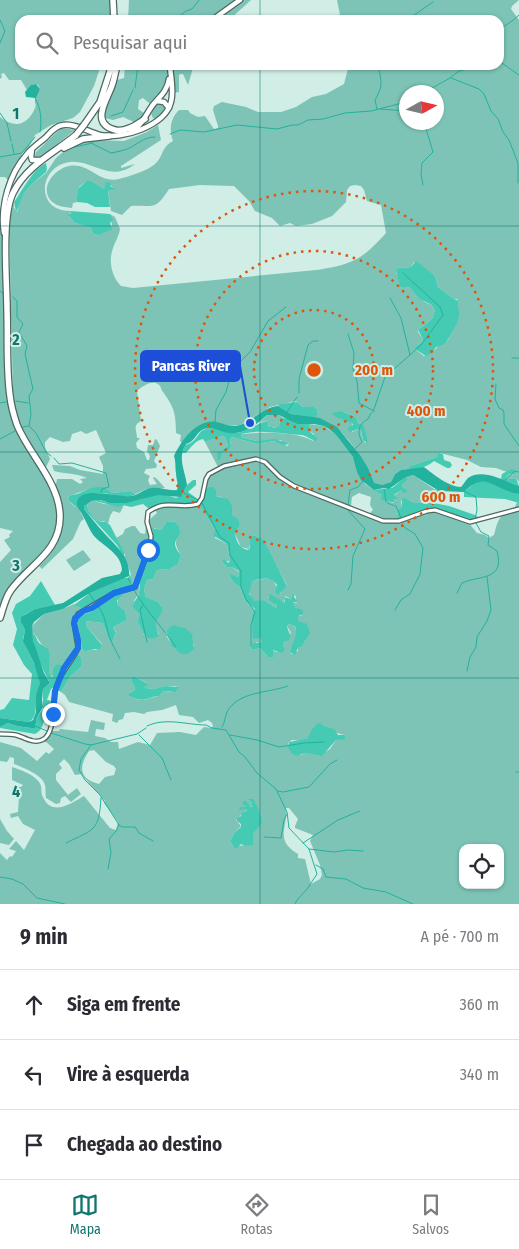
<!DOCTYPE html>
<html lang="pt">
<meta charset="utf-8">
<style>
:root{--surface:#fff;--page:#f2f2f3;--text:#2b2b33;--muted:#7c7c81;--line:#e1e1e2;--accent:#0f766e}
body{margin:0;font-family:"Fira Sans Condensed",sans-serif;background:var(--page);color:var(--text)}
.controls{position:absolute;right:15px;bottom:15px;display:grid;overflow:hidden;border-radius:10px;box-shadow:0 1px 4px #0004}
.controls button{width:45px;height:45px;display:grid;place-items:center;padding:0;border:0;border-bottom:1px solid var(--line);background:var(--surface);color:var(--text);font:25px sans-serif}
.compass{position:absolute;left:399px;top:85px;width:45px;height:45px;border-radius:50%;background:var(--surface);box-shadow:0 1px 4px #0004;rotate:82deg}
.stop{position:absolute;width:15px;height:15px;margin:-11px;border:4px solid #1a73e8;border-radius:50%;background:#fff}
.stop.end{background:#1a73e8;border-color:#fff;box-shadow:0 1px 5px #0008}
.list{margin:0;padding:0;list-style:none}
h2{display:flex;justify-content:space-between;align-items:center;height:65px;margin:0;padding:0 20px;font-size:21px}
h2 small{font-size:16px;font-weight:400;color:var(--muted)}
.list li{display:grid;grid-template-columns:32px 1fr auto;gap:15px;align-items:center;box-sizing:border-box;height:70px;padding:0 20px;border-top:1px solid var(--line)}
.list b{display:block;font-size:19px;white-space:nowrap}
.list em{font-size:16px;font-style:normal;color:var(--muted)}
.icon{flex:none;width:28px;height:28px;fill:none;stroke:currentColor;stroke-width:2;stroke-linecap:round;stroke-linejoin:round}
.map{position:relative;flex:none;width:519px;height:904px;overflow:hidden}
.search{position:absolute;background:var(--surface);box-shadow:0 1px 4px #0004;left:15px;right:15px;top:15px;height:55px;display:flex;align-items:center;gap:12px;box-sizing:border-box;padding:0 18px;border-radius:15px;color:var(--muted);font-size:19px}
.sheet{height:275px;background:var(--surface)}
nav{display:flex;justify-content:space-around;align-items:center;box-sizing:border-box;height:70px;border-top:1px solid var(--line);background:var(--surface);font-size:14px;color:var(--muted)}
nav a{display:grid;justify-items:center;gap:2px}
nav .on{color:var(--accent)}
.map>svg:first-child{display:block}
.green{fill:#7dc4b6;fill-rule:evenodd}
.forest{fill:#45cab4}
.water{fill:#22b29d}
.lines{fill:none;stroke-linecap:round;stroke-linejoin:round}
.stream{stroke:#22b29d;stroke-width:1}
.minor-casing{stroke:#4d6761;stroke-width:5.5}
.major-casing{stroke:#4d6761;stroke-width:7}
.highway-casing{stroke:#4d6761;stroke-width:8}
.minor{stroke:#fff;stroke-width:3}
.major{stroke:#fff;stroke-width:4.5}
.highway{stroke:#fff;stroke-width:5.5}
.highway-bridge-casing{stroke:#4d6761;stroke-width:8;stroke-linecap:butt}
.highway-bridge{stroke:#fff;stroke-width:5.5}
.route{stroke:#1a73e8;stroke-width:6}
.grid{fill:none;stroke:#0f766e;stroke-width:1;stroke-opacity:0.55}
.ring{fill:none;stroke:#dd560c;stroke-width:2.5;stroke-dasharray:2.5 5}
.grid-label{font-size:16px;text-anchor:middle;font-weight:bold;fill:#0f766e;stroke:#d0ede6;stroke-width:4;stroke-linejoin:round;paint-order:stroke}
.centre{fill:#dd560c;stroke:#d0ede6;stroke-width:2.5}
.ring-label{font-size:15px;text-anchor:middle;font-weight:bold;fill:#dd560c;stroke:#d0ede6;stroke-width:4;stroke-linejoin:round;paint-order:stroke}
.leader{fill:none;stroke:#1d4ed8;stroke-width:2}
.callout-dot{fill:#1d4ed8;stroke:#d0ede6;stroke-width:2}
.callout{fill:#1d4ed8;stroke:#1d4ed8;stroke-width:2}
.callout-label{font-size:15px;text-anchor:middle;font-weight:bold;fill:#fff}
</style>
<div class="map">
<svg width="519" height="904" viewBox="0 0 519 904">
<rect width="100%" height="100%" fill="#d0ede6"/>
<path class="green" d="M0,0H111L110,20H20V65H101L94,86L80,112L73,118L51,125L35,135L29,147L22,153L21,161L9,181L5,177H0V117C15,129 28,125 35,108C37,101 34,106 35,100C36,96 38,92 40,89L38,85L34,84L27,90L21,80H9L4,73L1,74L2,77L0,79Z
M129,0H235L208,20H128Z
M242,0H251L229,20H216Z
M337,0H519L512,6L511,9L519,20V482L516,478L510,479L506,478L507,475H513L509,470L507,472L496,468L481,467L467,460L440,453L437,457L410,466V469L401,470L395,474L391,482C386,484 378,488 373,482C370,479 370,472 367,468C356,448 338,421 315,418L318,412L314,407H303L296,401L270,407L240,425L228,426L216,422L200,425L182,443L180,441L181,435L176,433C176,414 174,407 163,392C161,390 161,386 159,385C153,379 141,387 137,391L141,421C132,426 137,430 137,438H140L136,443L137,448L144,452L147,460H149L150,456L147,451L148,445H153L155,439L157,440L160,446L154,461L157,465L156,468L146,469L144,473L150,476L148,480L150,485L157,484L153,478L154,477L157,479L165,488L146,489L136,494L130,491L112,493L102,487H95L69,496L68,500L75,507H78L84,519L81,521L73,539L42,569L39,566C56,551 67,528 62,505C60,499 54,491 55,486C56,483 57,481 57,479H72L80,484L83,482L80,479L87,478C77,473 65,474 54,471L52,465L70,466L80,470L103,474V466L99,457L106,453L96,430L86,434L81,431L72,434L70,441L63,442L50,437L45,442V447L50,459L45,469L18,420L13,398L9,220L14,202V208L17,212L19,202L24,193L33,183L46,173L56,158L69,147L93,140L124,141L147,132L158,125L161,140L121,166V168L135,164C106,187 87,150 58,166C43,175 39,198 56,208C60,210 65,211 71,211L68,217H70L75,223L91,228L93,234C101,236 107,232 112,225L110,214L115,217L120,229C119,236 115,242 113,248C108,261 112,277 121,286L133,288L316,270C351,265 362,260 386,233L381,205L367,201L364,190L361,186L355,185L350,186L347,190L346,202L332,216L312,224L296,226L290,223L280,226L272,218L255,211L249,201L234,186L200,185L169,189C155,211 154,205 131,206L122,215L111,211L108,191L114,190V188L110,185L104,189L86,181L79,187L78,195L76,196L77,202L73,203L72,208C67,207 62,207 57,205C36,194 51,170 69,166C89,162 99,184 119,179C130,176 147,171 155,164C164,156 161,147 173,141C169,130 170,119 179,110H188L190,113L198,117L205,116L214,129L218,128V126L213,110L214,106L222,102L246,107L258,112H281L296,107L312,97L326,94L344,84L349,65H499V20H341ZM406,92H436V122H406ZM414,262L435,276L438,287L454,299H457L459,302L457,305C461,316 452,337 444,345L438,346L435,350L424,356L416,350V346L422,342L423,339L418,332V330L432,319L435,310L431,305L421,300L409,287L404,288L396,273L398,268L411,267ZM341,411L356,417L358,423L361,424L368,440L365,443L362,437L361,430L358,429L352,432V423Z
M125,65H169V78L157,101L149,103L143,98L139,100L138,109L144,113L136,123L123,117L113,120L101,117L114,81L124,78Z
M173,65H192L193,68L188,85L183,74H181L179,75V92L174,93Z
M158,103H162L167,107V111L157,119L153,118C149,112 154,108 158,103Z
M61,128L75,130L37,160L34,159L36,152Z
M0,232L3,234L9,406C19,448 74,500 53,543C46,556 26,570 17,582C10,592 5,603 0,613V562L11,550L4,540L10,537L9,535L13,531L0,528Z
M267,415H279L285,419H280L279,426L277,428L270,427L268,425L269,421L260,422Z
M309,424L324,426L336,435L353,457L365,484L382,495L384,500L393,503L396,501L394,500L397,497L394,496L403,488L402,485L408,478L407,476L413,475L434,489L446,492L445,494L433,495L431,502L414,503L406,498L401,501L402,507C398,511 396,513 398,520L433,509L443,510L467,521L477,533L485,535L489,538L494,535C498,520 499,514 515,507L517,502L519,503V904H0V853L7,860L10,856L12,857L16,851L9,849L16,841L24,850L35,830L23,824L18,816L11,818L10,814L18,812L19,796L11,794L13,786L21,787L23,785L12,780V767C21,770 33,774 39,782C43,787 40,792 43,797C52,818 73,802 84,796L110,828L116,830L118,822L104,803L105,801L81,774L75,775L69,764L64,759L59,764L62,768L56,774V780L68,795L77,788L81,794L71,802L65,796L61,798L60,803L56,804L46,798C45,793 46,789 45,785C43,775 22,767 14,764V758L10,757L7,762L0,761V742L21,748L37,761L46,752L49,754L54,749L45,741L51,731H59L60,729L88,732L91,720L105,723L104,730L96,729L95,736L105,738L111,742H118L119,749L138,742L150,745L157,733L180,732L196,735L204,727L211,728L213,726L212,723L208,720L199,723L193,717L179,715L176,705L162,710L147,712L144,714L134,712L125,713L123,719L119,720L117,723L112,721L113,714L69,702L65,695L61,692L70,677L81,667V658L66,667L60,664L53,669V675L51,677C46,665 51,660 46,647C38,644 39,636 32,633V626L44,614L63,609L74,604L79,607L89,606L104,600L116,589L129,587C135,578 128,566 124,557L125,555L116,538L123,534L125,529L132,526H135L140,533L145,534L147,518L150,519L157,513L154,508L198,503L215,529V538L227,544L230,561L222,562L228,568L232,567L239,572L238,577L232,575L230,577L234,583L240,587L245,601L255,610C253,619 254,627 253,636L260,638L262,642H256L251,649L253,650L260,648L267,656H273L272,650L277,652L283,647V642L291,633L287,626L289,624L295,626L297,635C295,642 289,646 291,654L298,651V648C307,642 308,636 308,626L298,621V616H301L304,613L296,608L293,602L297,603L295,594L292,593L291,599L285,596L284,603L281,602L273,595L268,597L277,605L276,608L264,600L256,602C248,596 247,589 252,581C272,578 271,574 280,594L282,589L287,586L286,583L260,537L252,535L249,549L241,547L235,534L240,521L233,517L222,497L216,496V489L212,486L206,488L204,485L209,475L218,467L205,442L222,436L225,437L228,446L220,451V456L222,453L229,450L231,446L230,440L232,437L257,444L274,441L288,446L289,443H283L281,440L256,441L241,437L240,435L242,434C262,432 296,431 313,441L314,434L309,431ZM359,493L371,497L370,505L373,510L370,513L351,506L352,497ZM167,521L175,522L180,530C175,543 174,543 181,555L178,564L170,569L157,570L153,579L147,580L144,590L146,597L158,602L163,609C157,618 153,625 159,634L154,638L144,635L139,624L140,614L134,601L139,593V584L152,544V530L154,528L161,530ZM110,597H122L118,599L117,604L125,611L127,620L113,627L116,632L115,636L109,640L103,623L86,621L87,627L102,644L96,650L92,649L85,652L82,649L78,618L82,614L93,611ZM176,626C189,629 192,633 194,647L176,650L167,637L166,631ZM134,676L147,683L143,687L145,688L154,689L165,686H177L172,692L164,691L159,696C145,698 145,704 129,696V693L134,691L135,688L132,682ZM321,724C331,727 334,734 345,735V738L336,740L330,749L319,756L308,752L301,755L288,746V743L292,740L303,741L309,739L314,726ZM94,750L106,762L114,766L116,769L114,775L105,777L99,784C78,779 79,766 89,751ZM249,800C258,804 261,814 262,824L253,834V845L233,846L230,841L234,833L241,826L236,820L243,813L247,811L246,809H243L246,807L245,806H252V803ZM286,808H289L298,819L295,826V828L313,835L310,841L320,865L322,875L320,879L311,884L305,859L298,858V854C274,839 288,829 286,808ZM463,848H500V885H463Z
M92,500L104,504L124,505L120,513L113,511L110,516L108,524L104,521H97L88,510L87,503Z
M83,550L91,560L74,571L66,560Z
M0,819L7,831L14,839L9,845L0,843Z"/>
<path class="forest" d="M46,163L47,169L46,172L33,183L24,193L16,212L14,202C23,190 32,170 46,163Z
M86,181H90L104,189L106,182L111,183L110,186L114,188V190L108,191L110,207H95L87,203L77,202L76,197L78,194V189Z
M70,211L110,214L113,220L110,223L112,229L99,235L93,234L91,228L75,223L70,217L67,216L71,213Z
M416,261L435,276L438,287L454,299L459,301C456,307 460,310 459,316C458,323 448,341 444,345L436,347L433,352L426,356L415,349L416,346L422,342L423,339L418,330L432,319L435,310C431,303 428,303 421,300C417,297 413,291 409,287L404,288L400,286L396,271L398,268L411,267Z
M297,402L303,407H314L317,410L318,414L315,418L291,414L278,406L280,404Z
M341,411L356,417L358,423L363,425L368,440L367,443L363,440L361,430L358,429L350,432L347,428L353,425L352,423L336,417L332,414V413Z
M287,418L297,424H309V431L317,438L316,441C311,440 307,436 302,435C282,434 259,429 241,434V437L256,441L275,439L290,444L283,445L274,441L257,444L232,437L230,440L231,446L229,450L222,453L220,460H218L217,453L228,446L225,437L222,436L205,442L203,439C196,440 191,447 186,453H182L185,445C187,444 190,444 192,442C198,438 198,431 206,429C216,426 225,434 236,433C248,432 257,422 269,421L268,426L275,428L279,426L280,419Z
M439,453L443,454L444,460L450,462L452,465L450,468H447L434,461C428,466 419,470 410,469V466L437,457Z
M511,469L515,470L516,472L514,474L507,475L506,478L510,479L516,478L519,486L501,479L502,474Z
M407,476L408,479L402,485L403,488L407,490V492L404,493L401,490L394,495L398,498L394,500L397,503L381,500L382,495L374,490L392,488Z
M193,480H196V485L188,492L199,500L204,498L206,488L212,486L216,489V496L228,499L232,506C232,519 231,513 240,521L239,526L235,533C236,541 239,548 248,550L250,548V539L252,535L260,537L264,541L287,586L278,595L275,592L277,585C269,575 263,579 252,581L249,594L255,601L264,600L276,608L277,605L269,600V594L273,595L284,603L285,601L284,597L291,599L292,593L295,594L294,597L298,602H293L296,608L301,609L304,613L302,615L298,616V621L307,624L310,633L302,646L298,648L295,655L290,652C291,642 299,637 295,626L289,624L287,626C288,632 292,634 289,640L283,642V647L285,649L282,653L273,650V657H268L260,648L253,650L251,649L253,643L262,642L260,638L253,639L252,619L255,609L245,601L240,587L234,583L230,577L231,574L238,577L239,571L232,567L228,568L222,562L224,559L228,563L230,561L227,544L214,536L215,529L198,503L186,505L168,504L151,508H148L143,504L131,507L123,505L118,507L92,500H100L109,503L138,500L155,495H167L176,498L182,495L187,485Z
M479,482H492L507,491L519,494V503L505,499L464,497V492L475,483Z
M95,487H104L112,493L130,491L136,494C126,500 111,493 100,493C93,493 86,496 80,497L78,507H76L68,500L69,496C73,494 76,495 80,493C85,491 89,488 95,487Z
M406,498L414,503L428,502L449,506L475,515L478,517L477,520C462,523 451,511 436,509C425,508 411,519 398,520L397,518L398,510L402,507V499Z
M87,503L88,510L97,521L106,522L110,525L124,552V557L117,545L84,509V506Z
M167,521L175,522C188,536 171,537 176,548C177,551 180,553 181,555L178,564L170,569L157,570L153,579L147,580L144,590L146,597L158,602L163,609C157,623 153,620 159,636C146,644 142,632 138,621L140,614L133,607C133,601 138,599 139,593C140,588 139,583 140,578C145,561 155,546 152,528L161,530Z
M130,574L132,581L129,587L116,589L104,600L89,606L82,608L74,605L90,593L123,578H128Z
M41,581L55,605L35,609L24,615L22,624L25,630L23,639C27,652 39,668 40,682C40,688 36,694 36,701C36,709 36,718 29,722L0,718V710L4,709L12,698L29,700L32,674L24,665L13,645L17,629L12,613L16,604L30,596Z
M120,593L123,596L117,600V604L125,611L127,620L113,627L116,633L112,641L109,640L103,623L86,621L87,627L102,645L100,649H92L85,652L82,649L78,622L79,616L93,611L114,594Z
M173,625L185,628L192,634L194,649L188,654H181L172,646L166,631Z
M32,633C37,636 36,639 39,643C41,645 45,646 47,648C53,654 46,667 51,677L53,676V669L56,665L60,664L66,667L75,656L78,655L81,658V667L70,677L61,692L54,687L51,689L47,700L52,701L53,704C51,707 49,709 47,711C42,720 46,728 35,734L0,728V727L8,723C13,726 28,728 35,728L37,717L43,709V689L50,683C42,668 34,651 32,633Z
M134,676L148,684V685L144,687L145,688L154,689L165,686L179,687L175,692L164,691L159,696C146,697 145,704 129,696V693L134,691L135,688L132,682V677Z
M319,723L335,730L338,735H345V739L336,740L322,756C317,756 314,754 309,753C299,752 295,762 288,747L289,742L307,739L314,726Z
M248,799H253C257,805 262,815 262,824L253,834V845L245,846L241,844L236,849L233,846L230,841L234,833L241,827V824L237,821V818L241,816L242,813L247,811L246,809L239,810L240,807H246L243,804V801H246L251,807L252,806V803Z"/>
<path class="water" d="M36,84L40,89L36,98L26,97L25,92L31,85Z
M278,406L291,414L320,418L337,427L360,455L368,468L374,483L382,485L391,482L395,474L401,470L424,467C433,474 449,487 461,487C464,484 465,481 468,478C483,468 504,481 519,486V494C495,491 486,469 464,492L439,491L413,475L406,477L389,489L384,488L374,490L361,480L357,472L353,457L336,435L329,429L324,426L314,424H297L279,415H267C255,426 241,437 224,432C217,430 212,427 204,429C196,432 195,442 186,444C177,458 185,470 187,485L181,497L158,495L126,503H109L101,500H96L91,501L84,506V509C91,517 97,526 105,534C116,546 131,558 129,576L90,593L63,609L44,614L34,622L32,626L33,640L44,673L50,683L43,689L42,700L43,707L37,717L35,728C29,728 13,726 8,723L0,727V718L29,722L33,720L36,712V695L40,683L34,663L23,641L25,630L21,622V617L35,609L63,603L102,578L120,574L122,570C121,553 104,547 94,536C89,529 87,523 83,516C81,511 76,508 77,502C81,485 118,498 130,496C138,496 143,489 151,488C161,487 168,491 177,490C179,483 176,480 176,473C175,467 176,462 174,456C181,441 197,418 217,422C225,424 231,428 240,425C253,420 264,407 278,406Z"/>
<g class="lines">
<path class="stream" d="M0,20L5,31L0,43
M174,20L186,11L192,9L199,0
M407,20L433,2
M499,31C505,24 513,22 519,15
M499,61L519,75
M451,78L479,89L484,94L491,111L498,119L503,132L509,140L518,163V183
M135,88L138,65
M425,92L450,78L459,71L467,69L470,65
M35,98C41,108 42,121 40,132
M377,109L375,100C384,84 381,81 378,65
M380,109L406,111
M0,113L7,123L11,141
M111,116L123,112L133,90
M170,134L180,130L204,132L237,125L277,129L292,125H298L308,120L323,119L345,113L371,111L406,102
M91,143L111,153C116,152 122,151 127,149C137,145 143,137 155,137
M12,144L14,154
M70,148L93,143
M0,157L22,153L35,137
M423,185L421,174L422,163L433,152L424,122
M0,291L3,293
M13,297L17,301V317L23,324L19,332L27,346L25,354L33,389L29,396L31,414L29,426L36,433L46,452L51,456
M390,298L401,318L410,355
M348,334L354,353L353,369L357,381L359,403L374,411
M512,358H519
M234,368L250,352L268,321L286,307
M496,384L495,399L499,408L503,410L504,413V424L519,446
M299,393V379L308,345L313,341H318
M16,401L28,403
M0,403L6,402
M287,412L297,397
M373,412L385,377L421,345L443,315L440,307L403,273
M215,423L216,410L226,392L232,370
M23,427L28,426
M0,439L15,431
M354,450L362,442C357,432 358,424 368,419L371,413
M54,458L59,464L72,463L106,473L109,487L102,489L101,493
M504,481L515,471L519,472
M384,489C387,502 382,502 396,506L401,518
M464,491L476,497L477,510L475,519
M184,493L198,500
M202,503L220,537L229,543L230,555L241,571V587L246,599L255,612L251,625V646
M348,505L350,490L358,487L363,481
M347,509L365,529L353,556L351,584L348,590
M128,578L132,586
M134,590C146,611 163,628 176,647
M89,593L95,602
M457,593L462,583C480,575 505,581 497,551L488,545L489,536L481,532L476,523
M143,605L140,610L147,642
M98,606C105,615 106,625 109,636C112,644 116,651 120,659
M395,610L401,600L410,594L420,574L423,548L415,534L404,527L402,523
M467,671L470,657L476,647L477,637L487,621L491,610L487,577
M35,726L47,731
M147,726C166,717 187,725 206,725L212,728L226,730L239,752L245,757L257,773L276,789L287,812L289,828L309,849L317,874L307,889L297,900L295,904
M222,727C225,722 225,717 227,712C238,691 269,693 288,686
M51,733L85,744L91,745L137,734L146,728
M139,735L162,758L171,780
M230,735L257,740L279,747L304,743L324,742
M91,745L81,759L79,770L85,780L100,795L119,825L122,827H135L139,833L153,841
M516,772H519
M278,791L283,792L309,787L330,764L337,760
M264,837L281,838L284,820L287,814
M66,843C94,829 99,832 101,798
M303,843L338,820L360,811
M309,849L334,852L348,850L363,851
M316,865L323,869L326,877L346,879L363,888L386,892L413,904
M108,869L111,853L109,839L116,831L119,825
M0,877L12,879L23,884L37,898L65,904"/>
<defs>
<path id="minor" d="M0,734C5,734 10,734 16,735C24,737 33,744 42,740C55,735 53,705 55,693C58,673 71,665 78,648L74,623L78,614L114,593L135,587L150,546L151,536L147,522L148,512C168,498 178,510 198,504L202,498L206,479L209,474L224,466L256,459L265,462L280,477L294,486L383,521H399L427,511L435,510L470,522L519,509"/>
<path id="major" d="M212,20L240,0
M157,101L164,102L169,108
M131,132C142,125 145,116 152,106C159,97 167,92 169,79
M32,149L31,157L32,160H41
M4,233C0,206 9,174 27,154C32,148 39,143 45,138C50,133 55,126 63,125C74,123 89,132 100,135C122,140 165,126 171,102C174,91 171,78 170,67"/>
<path id="highway" d="M113,0L114,20
M117,65C115,73 114,81 111,88C106,101 92,122 112,129C123,134 136,125 145,119
M84,125L100,102L112,65
M64,148L83,139L109,136
M0,618C3,609 5,598 11,590C29,565 60,552 60,517C60,483 30,456 17,425C14,416 11,406 10,396C6,368 8,338 7,309C7,281 1,217 13,193C26,166 54,153 76,135"/>
</defs>
<use href="#minor" class="minor-casing"/>
<use href="#major" class="major-casing"/>
<use href="#highway" class="highway-casing"/>
<use href="#minor" class="minor"/>
<use href="#major" class="major"/>
<use href="#highway" class="highway"/>
<defs>
<path id="highway-bridge" d="M76,135L84,125"/>
</defs>
<use href="#highway-bridge" class="highway-bridge-casing"/>
<use href="#highway-bridge" class="highway-bridge"/>
</g>
<g class="lines">
<path class="route" d="M53,714L55,691L64,668L78,648V640L74,623L75,618L83,611L92,608L114,593L135,587L148,550"/>
</g>
<path class="grid" d="M260,0V20M260,65V904M0,226H519M0,452H519M0,678H519"/>
<g class="ring">
<circle cx="314" cy="370" r="60"/>
<circle cx="314" cy="370" r="119"/>
<circle cx="314" cy="370" r="179"/>
</g>
<g class="grid-label">
<text x="16" y="119">1</text>
<text x="16" y="345">2</text>
<text x="16" y="571">3</text>
<text x="16" y="797">4</text>
</g>
<circle cx="314" cy="370" r="8" class="centre"/>
<g class="ring-label">
<text x="374" y="375">200 m</text>
<text x="426" y="416">400 m</text>
<text x="441" y="502">600 m</text>
</g>
<path class="leader" d="M250 423L240 366"/>
<circle class="callout-dot" cx="250" cy="423" r="5"/>
<rect class="callout" x="141" y="351" width="99" height="30" rx="5"/>
<g class="callout-label">
<text x="191" y="371">Pancas River</text>
</g>
</svg>
<div class="controls">
<button><svg class="icon" aria-label="locate" viewBox="0 0 24 24"><circle cx="12" cy="12" r="6"/><path d="M12 2v4M12 18v4M2 12h4M18 12h4"/></svg></button>
</div>
<svg class="compass" viewBox="-18 -18 36 36"><path d="M0-13l5 13h-10z" fill="#e53935"/><path d="M0 13l5-13h-10z" fill="#7c7c81"/></svg>
<div class="stop" style="left:148px;top:550px"></div>
<div class="stop end" style="left:53px;top:714px"></div>
<div class="search"><svg class="icon" aria-label="search" viewBox="0 0 24 24"><circle cx="10" cy="10" r="6"/><path d="M15 15l6 6"/></svg>Pesquisar aqui</div>
</div>
<section class="sheet">
<h2>9 min<small>A pé · 700 m</small></h2>
<ul class="list">
<li><svg class="icon" aria-label="ahead" viewBox="0 0 24 24"><path d="M12 20V5M6 11l6-6 6 6"/></svg><div><b>Siga em frente</b></div><em>360 m</em></li>
<li><svg class="icon" aria-label="left" viewBox="0 0 24 24"><path d="M17 20v-9H6M10 6l-5 5 5 5"/></svg><div><b>Vire à esquerda</b></div><em>340 m</em></li>
<li><svg class="icon" aria-label="arrive" viewBox="0 0 24 24"><path d="M6 21V4h12l-3 4 3 4H6"/></svg><div><b>Chegada ao destino</b></div></li>
</ul>
</section>
<nav>
<a class="on"><svg class="icon" aria-label="map" viewBox="0 0 24 24"><path d="M3 6l6-2 6 2 6-2v14l-6 2-6-2-6 2zM9 4v14M15 6v14"/></svg>Mapa</a>
<a><svg class="icon" aria-label="directions" viewBox="0 0 24 24"><path d="M12 3l9 9-9 9-9-9zM9 14v-3h6M13 9l2 2-2 2"/></svg>Rotas</a>
<a><svg class="icon" aria-label="saved" viewBox="0 0 24 24"><path d="M7 4h10v16l-5-4-5 4z"/></svg>Salvos</a>
</nav>
